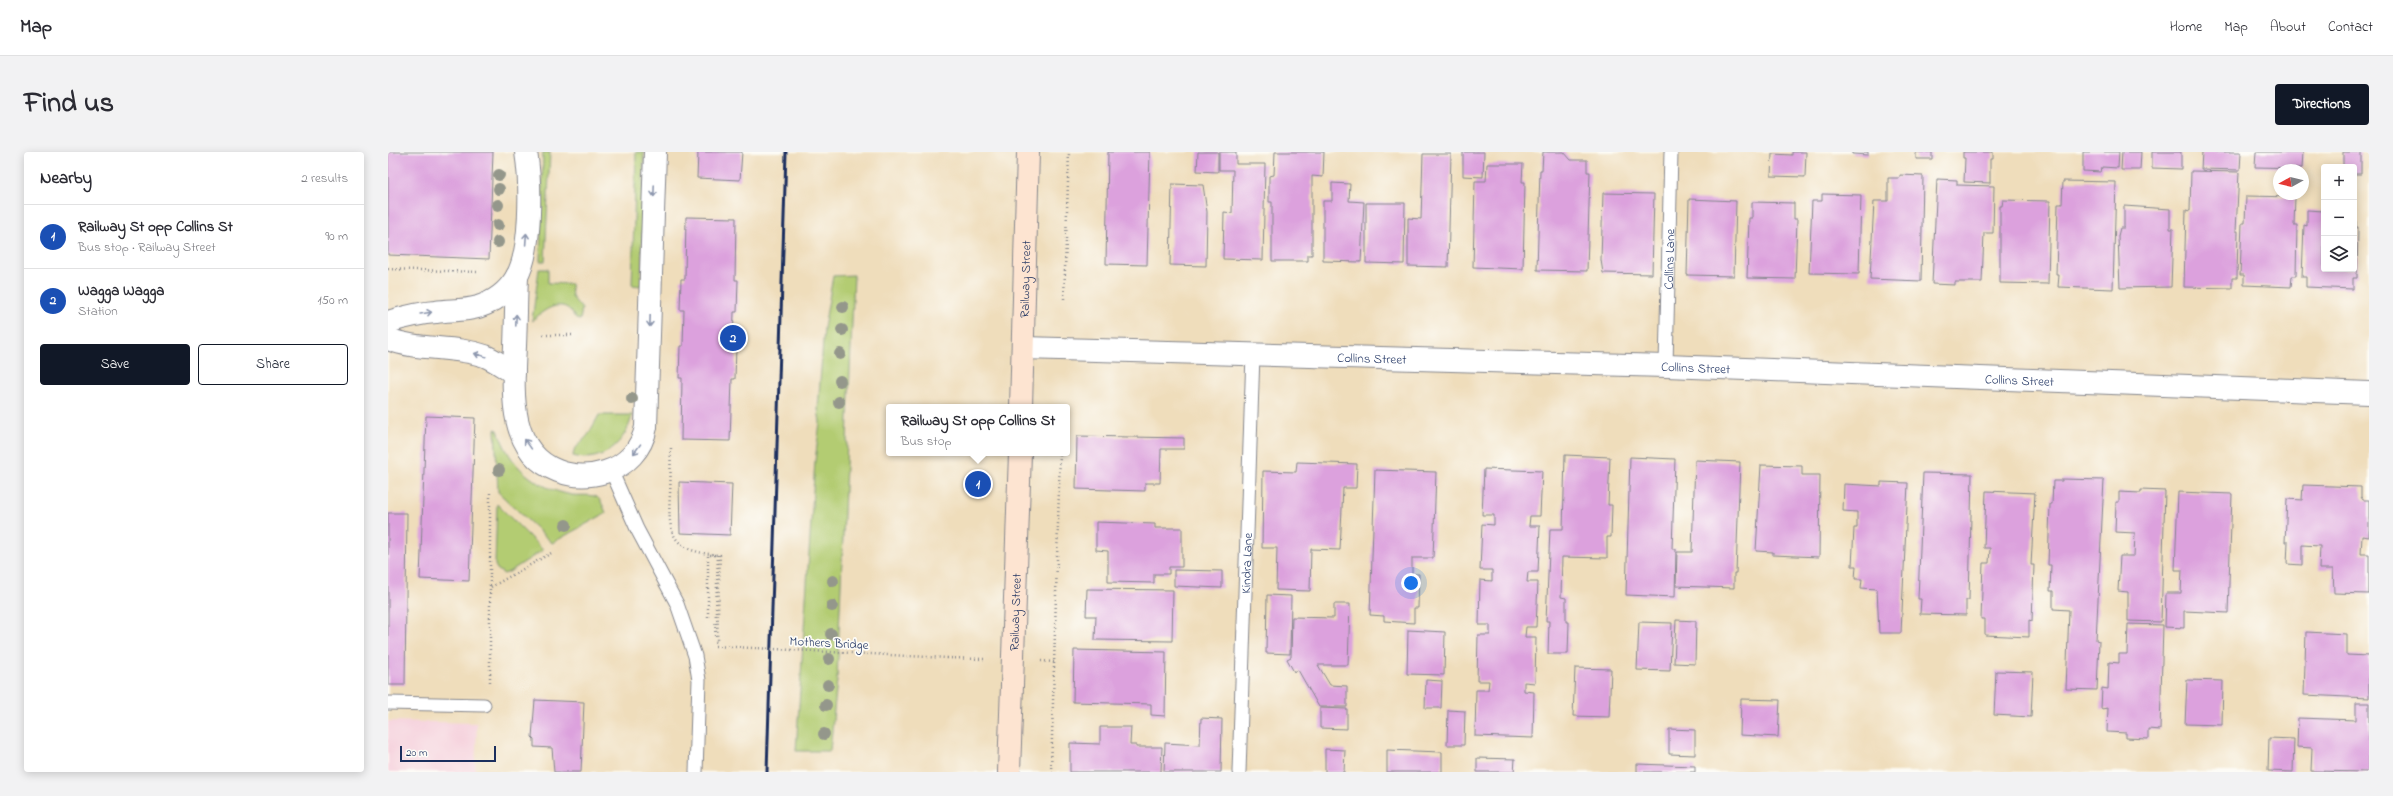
<!DOCTYPE html>
<meta charset="utf-8">
<style>
:root{--surface:#fff;--page:#f2f2f3;--text:#2b2b33;--muted:#7c7c81;--line:#e1e1e2;--accent:#111827}
body{margin:0;font-family:"Indie Flower",sans-serif;background:var(--page);color:var(--text)}
.controls{position:absolute;right:12px;top:12px;display:grid;overflow:hidden;border-radius:4px;box-shadow:0 2px 10px #0003}
.controls button{width:36px;height:36px;display:grid;place-items:center;padding:0;border:0;border-bottom:1px solid var(--line);background:var(--surface);color:var(--text);font:20px sans-serif}
.compass{position:absolute;left:1885px;top:12px;width:36px;height:36px;border-radius:50%;background:var(--surface);box-shadow:0 2px 10px #0003;rotate:262deg}
.scale{position:absolute;left:12px;bottom:10px;width:96px;box-sizing:border-box;padding-left:4px;border:2px solid #1b2f5e;border-top:0;font-size:11px;line-height:14px;white-space:nowrap;color:#1b2f5e;-webkit-text-stroke:3px #fdfcf7;paint-order:stroke}
.you{position:absolute;left:1023px;top:431px;width:14px;height:14px;margin:-10px;border:3px solid #fff;border-radius:50%;background:#1a73e8;box-shadow:0 0 0 6px #1a73e833}
.badge{display:grid;place-items:center;width:26px;height:26px;border-radius:50%;background:var(--accent);color:#fff;font-size:13px;font-weight:700}
.pin{position:absolute;translate:-50% -50%;border:2px solid #fff;box-shadow:0 1px 4px #0006}
.popup{position:absolute;left:498px;top:252px;width:184px;height:52px;box-sizing:border-box;display:grid;place-content:center;border-radius:4px;background:var(--surface);filter:drop-shadow(0 1px 3px #0005);font-size:13px;white-space:nowrap;color:var(--muted)}
.popup b{font-size:15px;color:var(--text)}
.popup::after{content:'';position:absolute;left:50%;top:100%;margin-left:-8px;border:8px solid transparent;border-top-color:var(--surface)}
.list{margin:0;padding:0;list-style:none}
h2{display:flex;justify-content:space-between;align-items:center;height:52px;margin:0;padding:0 16px;font-size:17px}
h2 small{font-size:13px;font-weight:400;color:var(--muted)}
.list li{display:grid;grid-template-columns:26px 1fr auto;gap:12px;align-items:center;box-sizing:border-box;height:64px;padding:0 16px;border-top:1px solid var(--line)}
.list b{display:block;font-size:15px;white-space:nowrap}
.list p{margin:0;font-size:13px;white-space:nowrap;color:var(--muted)}
.list em{font-size:13px;font-style:normal;color:var(--muted)}
.actions{display:flex;gap:8px;padding:12px 16px}
.actions a{flex:1;padding:9px 0;border:1px solid var(--accent);border-radius:4px;text-align:center;font-size:14px;color:var(--accent)}
.actions .main{background:var(--accent);color:#fff}
.icon{flex:none;width:22px;height:22px;fill:none;stroke:currentColor;stroke-width:2;stroke-linecap:round;stroke-linejoin:round}
.map{position:relative;flex:none;width:1981px;height:620px;overflow:hidden;border-radius:4px}
header{display:flex;align-items:center;gap:24px;box-sizing:border-box;height:56px;padding:0 20px;background:var(--surface);border-bottom:1px solid var(--line)}
header strong{font-size:19px}
nav{display:flex;gap:22px;margin-inline-start:auto;font-size:14px}
.intro{display:flex;align-items:center;justify-content:space-between;box-sizing:border-box;height:96px;padding:0 24px}
h1{margin:0;font-size:28px}
.button{padding:10px 18px;border-radius:4px;background:var(--accent);color:#fff;font-size:14px;font-weight:700}
main{display:flex;gap:24px;padding:0 24px}
aside{flex:1;background:var(--surface);border-radius:4px;box-shadow:0 2px 10px #0003}
.map>svg:first-child{display:block}
.built{fill:#f5cfdb}
.green{fill:#b3cc72;stroke:#677e68}
.building{fill:#dca1dd}
.lines{fill:none;stroke-linecap:round;stroke-linejoin:round}
.lane-casing{stroke:#85868c;stroke-width:15}
.street-casing{stroke:#85868c;stroke-width:24}
.secondary-casing{stroke:#85868c;stroke-width:24}
.path{stroke:#85868c;stroke-width:2.5;stroke-dasharray:1 3;stroke-linecap:butt}
.lane{stroke:#fff;stroke-width:13}
.street{stroke:#fff;stroke-width:22}
.secondary{stroke:#fde4d1;stroke-width:22}
.rail{stroke:#1b2f5e;stroke-width:3}
.path-bridge{stroke:#85868c;stroke-width:2.5;stroke-dasharray:1 3;stroke-linecap:butt}
.tree{fill:#94978b}
.oneway{stroke:#8d97ae}
.labels{text-anchor:middle;stroke-width:3.5;stroke-linejoin:round;paint-order:stroke}
.street-label{font-size:13px;fill:#1b2f5e;stroke:#fdfcf7}
</style>
<header>
<strong>Map</strong>
<nav><a>Home</a><a>Map</a><a>About</a><a>Contact</a></nav>
</header>
<div class="intro"><h1>Find us</h1><a class="button">Directions</a></div>
<main>
<aside>
<h2>Nearby<small>2 results</small></h2>
<ul class="list">
<li><span class="badge" style="background:#1a4fb4">1</span><div><b>Railway St opp Collins St</b><p>Bus stop · Railway Street</p></div><em>90 m</em></li>
<li><span class="badge" style="background:#1a4fb4">2</span><div><b>Wagga Wagga</b><p>Station</p></div><em>150 m</em></li>
</ul>
<div class="actions"><a class="main">Save</a><a>Share</a></div>
</aside>
<div class="map">
<svg width="1981" height="620" viewBox="0 0 1981 620">
<rect width="100%" height="100%" fill="#fdfcf7"/>
<filter id="ink" filterUnits="userSpaceOnUse"><feTurbulence type="fractalNoise" baseFrequency=".025" numOctaves="2"/><feDisplacementMap in="SourceGraphic" scale="8" xChannelSelector="R" yChannelSelector="G"/><feConvolveMatrix kernelMatrix="1 2 1 2 8 2 1 2 1" color-interpolation-filters="sRGB"/></filter>
<filter id="wash" filterUnits="userSpaceOnUse"><feTurbulence type="fractalNoise" baseFrequency=".012" numOctaves="4" result="noise"/><feDisplacementMap in="SourceGraphic" scale="16" xChannelSelector="R" yChannelSelector="G"/><feGaussianBlur stdDeviation="0.9" result="paint"/><feColorMatrix in="noise" values="0 0 0 0 0 0 0 0 0 0 0 0 0 0 0 0 0 1.4 0 .05"/><feComposite in="paint" operator="in"/></filter>
<g filter="url(#wash)">
<rect width="100%" height="100%" fill="#efddbb"/>
<path class="built" d="M0,569L89,571L87,620H0Z"/>
<path class="green" d="M155,0H162L157,109H152Z
M248,0H256L253,134L244,133Z
M151,117H160V131L183,132L184,145L194,157L192,168L188,167C186,165 185,162 183,159C171,146 153,160 144,169Z
M466,123L449,528L442,599H408L427,309L432,270L430,257L436,176L445,124Z
M211,263H244C239,289 214,313 185,304L186,298L200,283Z
M107,277L110,278C121,314 147,336 184,343C191,344 202,342 209,345C213,348 216,356 218,361L164,391L110,340Z
M109,352L155,398L121,420L116,422L109,417L107,413Z"/>
<g id="blocks">
<path class="building" d="M0,0H105L101,107L0,103Z
M310,0H354L352,28L309,26Z
M720,0H762L759,113L718,112Z
M810,0H830V20L809,19Z
M831,0H848V12H877L875,108L835,107L836,60L844,61L845,18H831Z
M887,0H936L935,25L924,24V103H920V109H884V50H881V24L886,23Z
M1075,0H1096L1095,25L1075,24Z
M1155,0H1176L1183,8H1199V20H1202L1199,119L1149,118L1152,18H1154Z
M1404,0H1418L1417,25L1383,24L1384,2L1404,3Z
M1464,0H1480V3L1464,2Z
M1528,0H1544V7H1528Z
M1575,0H1605V7H1602V31L1576,30L1577,6H1575Z
M1695,0H1731L1730,16L1714,15L1713,20L1695,19Z
M1734,0H1753L1752,18H1733Z
M1764,0H1793V17L1764,16Z
M1814,0H1853L1852,18L1813,17Z
M1868,0H1915L1914,16L1867,15Z
M1955,0H1973V22H1966V15H1955Z
M1035,2H1063L1060,115L1020,114V66L1033,67Z
M1099,12H1135L1134,30H1137L1135,117L1085,115L1087,29H1098Z
M1803,19L1851,20L1848,79H1850L1849,126H1844V136L1796,135L1798,58L1802,59Z
M1512,23L1535,24L1533,129L1482,127L1486,49H1500V26H1512Z
M1549,27L1569,28V33L1606,34L1605,81H1596L1594,130H1567V133L1544,132Z
M1675,29L1728,30L1725,137L1670,135L1671,123H1668L1670,52H1674Z
M944,31L962,32L961,49L976,50L973,110L935,109V49H944Z
M784,32L815,33L819,60L818,114L782,113Z
M1215,41L1266,42L1264,122L1215,121L1213,108Z
M1434,42L1473,43L1471,122L1421,121L1424,49H1434Z
M1858,44L1907,45L1906,73H1909L1908,124H1904L1903,135L1856,133V123H1852L1854,71H1857Z
M1301,47L1348,49L1346,124L1299,123Z
M1615,48L1662,49L1660,132L1612,131V54H1614Z
M1364,50L1406,51V67H1409L1407,127L1359,126L1361,66H1364Z
M978,51H1017L1016,112L978,111Z
M1736,54L1782,57V77H1785L1783,135L1732,136L1730,84L1732,76H1736Z
M1919,58L1936,59V117H1966V59L1968,60V75H1970L1969,126H1965V137L1918,135V125H1914L1916,73L1919,74Z
M298,65L348,66L347,128H350L349,160H346L345,195H348L347,227H344L342,289L293,288L294,226H291L292,194H295L296,158H292L293,127H297Z
M38,264L87,266L81,429L32,427Z
M689,284L796,286V297H773L772,331H757V339L688,337Z
M1177,303L1222,305L1220,353H1224L1223,385H1219V406L1174,405L1173,445L1178,446V470H1181L1180,502H1160L1161,469H1158L1162,377H1175Z
M1242,305L1287,307L1284,397H1288L1287,445L1238,443Z
M1307,308L1352,310L1348,421H1346V436L1288,434L1289,400H1304Z
M909,310L969,312L968,336H955L952,398L923,397L922,439L888,438L889,396H874L875,319L908,320Z
M1373,313L1414,314V323H1432L1431,405L1385,403V400L1368,399Z
M1096,317L1154,319L1152,364H1142L1141,374H1152L1150,420H1140L1139,430H1150L1148,475H1138L1137,485H1148L1147,531L1136,530V539L1146,540L1145,586L1087,584L1088,538H1100L1101,529H1089L1090,483H1102V473H1091L1092,428L1104,429V418H1092L1094,372L1106,373V363H1094Z
M987,318L1048,320L1045,406H1024V422H1031L1030,456H1026V471L996,469V464L982,463Z
M1535,321L1584,322L1581,448H1578V463L1532,462L1533,447H1530Z
M1674,327L1716,328L1708,488L1711,489L1709,538L1678,537L1681,458L1665,457V439H1662L1663,413H1660L1662,352H1664L1665,329H1674Z
M291,330L344,332L342,383L292,381Z
M1493,330L1520,331L1513,481H1491L1489,437L1473,436L1474,427H1467L1468,414H1464L1466,376H1469V360L1455,359L1456,332L1493,334Z
M1915,333L1973,335V345L1975,348H1981V385L1974,384L1973,402H1981V442L1946,441L1945,417H1931L1932,394L1914,393V413L1899,412L1900,390H1897L1899,347L1914,348Z
M1753,338L1777,339L1773,470L1740,469V440L1730,439L1732,404H1746L1747,381L1727,380L1728,350H1731V340L1753,341Z
M1598,339L1647,341L1643,413H1646L1644,469L1641,468V485L1597,483V467H1593L1595,411H1601L1602,396H1596Z
M1790,340L1844,342L1840,461L1796,459V476L1777,475L1778,441H1793L1794,418H1787Z
M0,361H19L17,533H0Z
M708,370L767,372V376H794V415H781V422H766V431L720,430V399L708,398Z
M786,418L834,419V436L786,434Z
M699,437L785,438L784,489L707,488L708,464H698Z
M879,443L903,444L902,502L878,501Z
M946,452H962L960,513H930L942,533L959,534V555H931L910,518L906,520L899,507L903,505L904,465L946,466Z
M1288,468L1308,469L1307,512L1286,511Z
M1251,470L1284,471L1282,519L1249,518Z
M1740,472L1775,473L1772,578L1760,577V587L1738,586V581L1719,580L1720,556L1713,557L1714,536L1720,537L1721,510L1731,511V502H1739Z
M1020,478L1057,480L1056,523L1019,522Z
M1918,480L1959,482V503L1981,504V546L1916,543Z
M686,498L778,500L777,564L763,563V552L685,550Z
M1187,516L1223,517L1221,565L1185,564Z
M1608,519L1645,520L1643,565L1606,563Z
M1038,528L1054,529L1053,556H1037Z
M1799,528L1835,529L1834,573L1797,572Z
M1353,547L1392,548L1390,585L1352,583Z
M147,548L196,550L193,620H166L164,596L146,595V587L144,585Z
M1968,551H1981V620L1923,619L1924,596L1909,595L1910,566L1968,568Z
M932,556L959,557V577L932,576Z
M1060,558L1077,559L1076,593H1059Z
M813,566L834,567L833,620H776L777,591L812,593Z
M712,575H743L742,593H748V595H774L773,620H682V591L712,592Z
M1281,577L1307,578V603L1281,602Z
M1881,586L1906,587L1905,620L1880,619Z
M937,597L957,598L956,620H937Z
M999,598L1054,600V620H999Z
M1089,606L1127,607L1126,620H1089Z
M1249,612L1307,614V620H1249Z"/>
</g>
</g>
<g filter="url(#ink)">
<use href="#blocks" fill-opacity="0" stroke="#85868c" stroke-width="1"/>
<g class="lines">
<defs>
<g id="lane">
<path id="s1" d="M1278,214L1283,0"/>
<path d="M223,318L249,377L289,452L307,504L311,528L308,620"/>
<path d="M0,551L96,553"/>
<path id="s2" d="M851,620L865,202"/>
</g>
<g id="street">
<path d="M129,124C128,148 128,171 127,194C125,237 119,300 170,319C186,325 201,325 217,320C238,314 254,297 258,275L267,0"/>
<path d="M0,170C16,165 31,161 48,160C62,158 76,159 90,155C106,150 119,141 128,126C144,100 143,31 138,0"/>
<path d="M0,187C31,199 65,193 97,204C107,208 116,215 126,221"/>
<path id="s3" d="M635,196L1278,214L1981,241"/>
</g>
<g id="secondary">
<path id="s4" d="M633,255L640,0"/>
<path id="s5" d="M621,620L632,301"/>
</g>
</defs>
<use href="#lane" class="lane-casing"/>
<use href="#street" class="street-casing"/>
<use href="#secondary" class="secondary-casing"/>
<path class="path" d="M0,117L89,120
M676,147L681,0
M155,183H184
M670,253L671,255
M283,296C282,311 283,327 282,342C279,385 286,400 332,403L329,490L326,489
M103,435L165,400
M320,465V403H330L327,486
M559,506L596,507
M653,509L667,510
M102,530V339
M663,620L672,301"/>
<use href="#lane" class="lane"/>
<use href="#street" class="street"/>
<use href="#secondary" class="secondary"/>
<path class="rail" d="M379,620L398,0"/>
<path class="path-bridge" d="M327,494L559,506"/>
</g>
<g class="tree">
<circle cx="111" cy="23" r="6"/>
<circle cx="111" cy="37" r="6"/>
<circle cx="110" cy="53" r="6"/>
<circle cx="110" cy="73" r="6"/>
<circle cx="110" cy="90" r="6"/>
<circle cx="455" cy="155" r="6"/>
<circle cx="454" cy="178" r="6"/>
<circle cx="452" cy="202" r="6"/>
<circle cx="452" cy="229" r="6"/>
<circle cx="244" cy="247" r="6"/>
<circle cx="451" cy="250" r="6"/>
<circle cx="111" cy="318" r="6"/>
<circle cx="178" cy="373" r="6"/>
<circle cx="445" cy="429" r="6"/>
<circle cx="444" cy="454" r="6"/>
<circle cx="443" cy="482" r="6"/>
<circle cx="441" cy="507" r="6"/>
<circle cx="440" cy="533" r="6"/>
<circle cx="438" cy="553" r="6"/>
<circle cx="436" cy="582" r="6"/>
</g>
<defs><path id="oneway-shaft" d="M-6 0H5M1.5-3L5.5 0L1.5 3" fill="none" stroke-width="1.6" stroke-linecap="round" stroke-linejoin="round"/></defs>
<g class="oneway">
<use href="#oneway-shaft" transform="translate(266 39) rotate(92)"/>
<use href="#oneway-shaft" transform="translate(138 87) rotate(-86)"/>
<use href="#oneway-shaft" transform="translate(38 161) rotate(-9)"/>
<use href="#oneway-shaft" transform="translate(128 168) rotate(-88)"/>
<use href="#oneway-shaft" transform="translate(262 169) rotate(92)"/>
<use href="#oneway-shaft" transform="translate(92 203) rotate(-164)"/>
<use href="#oneway-shaft" transform="translate(140 292) rotate(-125)"/>
<use href="#oneway-shaft" transform="translate(249 297) rotate(126)"/>
</g>
</g>
<g class="labels">
<g class="street-label">
<text dy="5" stroke="none"><textPath href="#s1" startOffset="107">Collins Lane</textPath></text>
<text dy="5" stroke="none"><textPath href="#s4" startOffset="128">Railway Street</textPath></text>
<text dy="5" stroke="none"><textPath href="#s3" startOffset="349">Collins Street</textPath></text>
<text dy="5" stroke="none"><textPath href="#s3" startOffset="673">Collins Street</textPath></text>
<text dy="5" stroke="none"><textPath href="#s3" startOffset="997">Collins Street</textPath></text>
<text dy="5" stroke="none"><textPath href="#s2" startOffset="209">Kindra Lane</textPath></text>
<text dy="5" stroke="none"><textPath href="#s5" startOffset="160">Railway Street</textPath></text>
<text transform="translate(441 490) rotate(3)" y="5">Mothers Bridge</text>
</g>
</g>
</svg>
<div class="controls">
<button>+</button>
<button>−</button>
<button><svg class="icon" aria-label="layers" viewBox="0 0 24 24"><path d="M12 4l9 5-9 5-9-5zM3 14l9 5 9-5"/></svg></button>
</div>
<svg class="compass" viewBox="-18 -18 36 36"><path d="M0-13l5 13h-10z" fill="#e53935"/><path d="M0 13l5-13h-10z" fill="#7c7c81"/></svg>
<div class="scale">20 m</div>
<div class="you"></div>
<div class="pin badge" style="left:590px;top:332px;background:#1a4fb4">1</div>
<div class="popup"><b>Railway St opp Collins St</b>Bus stop</div>
<div class="pin badge" style="left:345px;top:186px;background:#1a4fb4">2</div>
</div>
</main>
